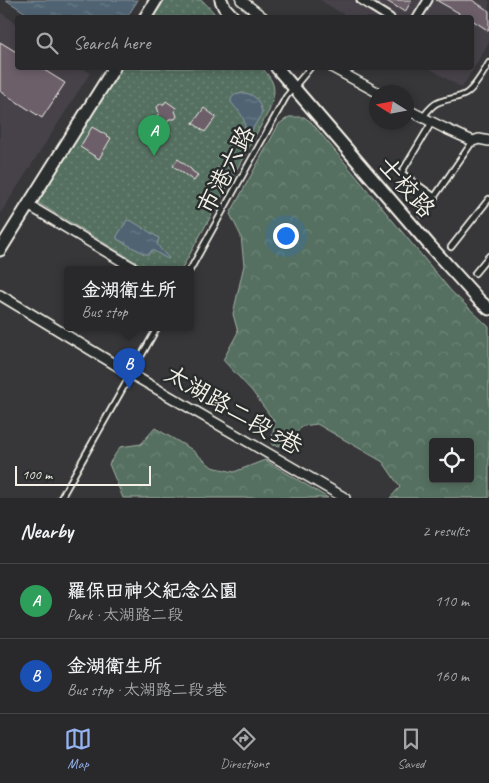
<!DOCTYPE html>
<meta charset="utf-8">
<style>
:root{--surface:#29292c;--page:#313134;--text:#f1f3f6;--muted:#a5a6a9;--line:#454548;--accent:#95b2f1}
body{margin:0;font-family:Caveat,"LXGW WenKai TC",sans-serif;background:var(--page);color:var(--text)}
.controls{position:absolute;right:15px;bottom:15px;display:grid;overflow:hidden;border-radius:5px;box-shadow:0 2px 8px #0003}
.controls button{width:45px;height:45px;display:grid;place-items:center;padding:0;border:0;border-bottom:1px solid var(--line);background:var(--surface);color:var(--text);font:25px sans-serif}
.compass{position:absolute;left:369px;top:85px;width:45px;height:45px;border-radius:50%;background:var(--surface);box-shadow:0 2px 8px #0003;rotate:281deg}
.scale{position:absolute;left:15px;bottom:12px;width:136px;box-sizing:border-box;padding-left:5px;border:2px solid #f4f1e8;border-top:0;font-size:14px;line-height:18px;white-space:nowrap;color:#f4f1e8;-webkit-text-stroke:4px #2a2d2e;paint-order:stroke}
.you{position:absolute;left:285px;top:235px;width:18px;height:18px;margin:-12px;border:4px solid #fff;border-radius:50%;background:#1a73e8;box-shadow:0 0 0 8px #1a73e833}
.badge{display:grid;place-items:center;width:32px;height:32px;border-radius:50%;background:var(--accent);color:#fff;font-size:16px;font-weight:700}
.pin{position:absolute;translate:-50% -41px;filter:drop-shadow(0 1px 2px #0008)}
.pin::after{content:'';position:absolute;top:26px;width:18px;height:15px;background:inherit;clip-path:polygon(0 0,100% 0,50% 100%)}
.popup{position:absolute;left:64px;top:266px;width:130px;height:65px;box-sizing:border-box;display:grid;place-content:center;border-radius:5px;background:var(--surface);filter:drop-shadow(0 1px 4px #0005);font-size:16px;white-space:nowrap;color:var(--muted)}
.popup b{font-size:19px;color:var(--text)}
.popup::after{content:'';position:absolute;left:50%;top:100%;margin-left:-10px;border:10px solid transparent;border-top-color:var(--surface)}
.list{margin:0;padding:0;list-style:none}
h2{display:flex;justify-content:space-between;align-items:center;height:65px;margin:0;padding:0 20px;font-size:21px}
h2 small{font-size:16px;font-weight:400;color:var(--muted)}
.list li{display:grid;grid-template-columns:32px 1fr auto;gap:15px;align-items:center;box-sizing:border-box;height:75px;padding:0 20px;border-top:1px solid var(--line)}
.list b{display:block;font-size:19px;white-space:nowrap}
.list p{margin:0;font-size:16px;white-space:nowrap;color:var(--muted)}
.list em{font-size:16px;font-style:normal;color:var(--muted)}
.icon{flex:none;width:28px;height:28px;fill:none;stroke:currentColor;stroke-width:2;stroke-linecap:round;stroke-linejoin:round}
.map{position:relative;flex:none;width:489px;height:498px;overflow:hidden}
.search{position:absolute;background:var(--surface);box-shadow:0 2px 8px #0003;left:15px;right:15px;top:15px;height:55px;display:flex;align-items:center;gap:12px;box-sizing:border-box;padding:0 18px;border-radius:5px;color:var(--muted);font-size:19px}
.sheet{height:215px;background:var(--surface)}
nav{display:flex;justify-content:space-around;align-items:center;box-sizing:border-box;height:70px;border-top:1px solid var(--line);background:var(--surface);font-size:14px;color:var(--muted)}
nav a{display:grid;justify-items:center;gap:2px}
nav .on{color:var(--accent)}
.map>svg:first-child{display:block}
.built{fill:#474349}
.grass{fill:url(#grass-dots);stroke:#a4b0a4}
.forest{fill:url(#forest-crowns);stroke:#a4b0a4;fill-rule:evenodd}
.water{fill:url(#water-ripples);stroke:#919ca2}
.building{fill:#6c5e6b;stroke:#f4f1e8}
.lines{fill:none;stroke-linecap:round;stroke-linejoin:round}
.service-casing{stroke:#f4f1e8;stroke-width:8}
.pedestrian-casing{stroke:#f4f1e8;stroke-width:11}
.minor-casing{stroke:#f4f1e8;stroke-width:12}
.tertiary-casing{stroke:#f4f1e8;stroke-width:15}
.service{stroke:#2a2d2e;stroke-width:4.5}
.pedestrian{stroke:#2a2d2e;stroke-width:7}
.minor{stroke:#2a2d2e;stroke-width:9}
.tertiary{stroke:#2a2d2e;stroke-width:11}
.labels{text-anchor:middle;stroke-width:5;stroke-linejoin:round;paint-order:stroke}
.street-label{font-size:24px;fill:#f4f1e8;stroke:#2a2d2e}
</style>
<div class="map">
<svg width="489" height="498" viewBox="0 0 489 498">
<defs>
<pattern id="grass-dots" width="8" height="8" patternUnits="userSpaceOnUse" patternTransform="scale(1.25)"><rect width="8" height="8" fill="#547060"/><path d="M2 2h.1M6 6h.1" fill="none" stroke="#6d8577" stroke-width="1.8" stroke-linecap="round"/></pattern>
<pattern id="forest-crowns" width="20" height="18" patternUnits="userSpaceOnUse" patternTransform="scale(1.25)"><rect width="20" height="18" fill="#547060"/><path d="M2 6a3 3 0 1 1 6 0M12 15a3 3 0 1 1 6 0" fill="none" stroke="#6d8577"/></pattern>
<pattern id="water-ripples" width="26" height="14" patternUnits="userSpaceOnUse" patternTransform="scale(1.25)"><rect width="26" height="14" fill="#4f6473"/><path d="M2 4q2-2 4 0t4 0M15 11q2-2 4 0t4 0" fill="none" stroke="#697b87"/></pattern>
</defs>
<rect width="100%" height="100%" fill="#37373a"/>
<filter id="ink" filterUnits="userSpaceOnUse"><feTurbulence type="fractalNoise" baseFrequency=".02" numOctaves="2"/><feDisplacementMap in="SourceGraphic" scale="10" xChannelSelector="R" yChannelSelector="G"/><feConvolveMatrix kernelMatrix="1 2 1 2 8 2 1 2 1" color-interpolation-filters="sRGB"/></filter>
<g filter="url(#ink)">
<path class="built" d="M320,0H489V42L462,88L429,68H472V18L348,17Z
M0,12L17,24L18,68H83L90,73L0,214Z"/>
<path class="grass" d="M164,0H202L218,17H153Z
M121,68H262C277,84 276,91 269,111L181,270H149L35,201Z"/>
<path class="forest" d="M289,117H304L311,122L451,291L489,327V498H390L400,487L383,462L317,424L303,426L283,446L272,445L274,421L252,391L223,360L238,332L233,314L244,265L241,236L230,214L279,124ZM433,442H470V479H433Z
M155,428L191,449L212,467L234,472L265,460L328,498H123L109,464L120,447L141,444Z"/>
<path class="water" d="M6,0H138L127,17H32Z
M244,93C256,94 260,103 262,113L252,130L246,135L243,133C249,119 239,113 231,102V99L234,95Z
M127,220L132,221L159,238L157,244L162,251L169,258L168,259L152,250L149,254H145L117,239V236Z"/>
<path class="building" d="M385,0H412L405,12Z
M436,0H472L489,11V31L472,20V18H456L459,13Z
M0,42L18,53V68H41L65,83L42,118L0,91Z
M166,101L176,108L175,111L177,116L175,119H169L157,138L147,132L148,131L141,126L145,120L152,124L159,113L157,107L160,104H164Z
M204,108L216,117L205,132L193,123Z
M92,127L111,138L99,159L80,147Z
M178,159L191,169L192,171L198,175L194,181L173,166Z"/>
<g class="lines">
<defs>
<path id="service" d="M423,117C427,112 431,106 437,103C447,98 459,99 467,93C477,85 483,73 489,63
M432,122L402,172L403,174L435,197
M422,215L473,141
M451,247L489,199
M190,270L286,97L310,68
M475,273L489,256
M61,498L157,328"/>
<path id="pedestrian" d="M361,0L390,18
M417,18L428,0"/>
<path id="minor" d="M241,0L264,18
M333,68L377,92
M406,109L444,128L473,141L479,139L489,141
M28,205L137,270
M0,295L119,367L345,498"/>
<path id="tertiary" d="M221,0L224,7L234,18
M145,18L156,0
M277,68L431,247L479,300L489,309
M0,250L114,68"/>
</defs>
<use href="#service" class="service-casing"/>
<use href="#pedestrian" class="pedestrian-casing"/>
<use href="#minor" class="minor-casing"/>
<use href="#tertiary" class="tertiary-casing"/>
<use href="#service" class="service"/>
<use href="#pedestrian" class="pedestrian"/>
<use href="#minor" class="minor"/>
<use href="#tertiary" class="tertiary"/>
</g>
</g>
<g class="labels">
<g class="street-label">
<text transform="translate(226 170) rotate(-62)" y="8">市港六路</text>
<text transform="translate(407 187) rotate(49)" y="8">士校路</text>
<text transform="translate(234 410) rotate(30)" y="8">太湖路二段3巷</text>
</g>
</g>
</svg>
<div class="controls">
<button><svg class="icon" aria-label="locate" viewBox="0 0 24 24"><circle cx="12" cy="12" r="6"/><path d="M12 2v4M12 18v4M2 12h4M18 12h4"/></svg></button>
</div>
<svg class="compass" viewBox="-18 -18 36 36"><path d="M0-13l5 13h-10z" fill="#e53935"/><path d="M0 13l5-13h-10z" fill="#a5a6a9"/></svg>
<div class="scale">100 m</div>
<div class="you"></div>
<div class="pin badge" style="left:154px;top:156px;background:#2e9e5b">A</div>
<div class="pin badge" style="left:129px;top:389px;background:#1a4fb4">B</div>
<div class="popup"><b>金湖衛生所</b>Bus stop</div>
<div class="search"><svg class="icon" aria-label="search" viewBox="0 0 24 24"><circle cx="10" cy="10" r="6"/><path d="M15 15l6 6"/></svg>Search here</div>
</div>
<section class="sheet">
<h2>Nearby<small>2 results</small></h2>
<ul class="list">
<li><span class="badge" style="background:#2e9e5b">A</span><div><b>羅保田神父紀念公園</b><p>Park · 太湖路二段</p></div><em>110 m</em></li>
<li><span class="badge" style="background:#1a4fb4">B</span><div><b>金湖衛生所</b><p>Bus stop · 太湖路二段3巷</p></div><em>160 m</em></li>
</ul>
</section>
<nav>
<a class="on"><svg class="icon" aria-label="map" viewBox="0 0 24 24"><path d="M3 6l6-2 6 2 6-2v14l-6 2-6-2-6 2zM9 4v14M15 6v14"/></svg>Map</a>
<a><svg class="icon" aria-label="directions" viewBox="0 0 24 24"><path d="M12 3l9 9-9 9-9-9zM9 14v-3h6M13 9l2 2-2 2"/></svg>Directions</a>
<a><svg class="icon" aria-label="saved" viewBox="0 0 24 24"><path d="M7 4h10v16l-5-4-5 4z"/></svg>Saved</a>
</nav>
